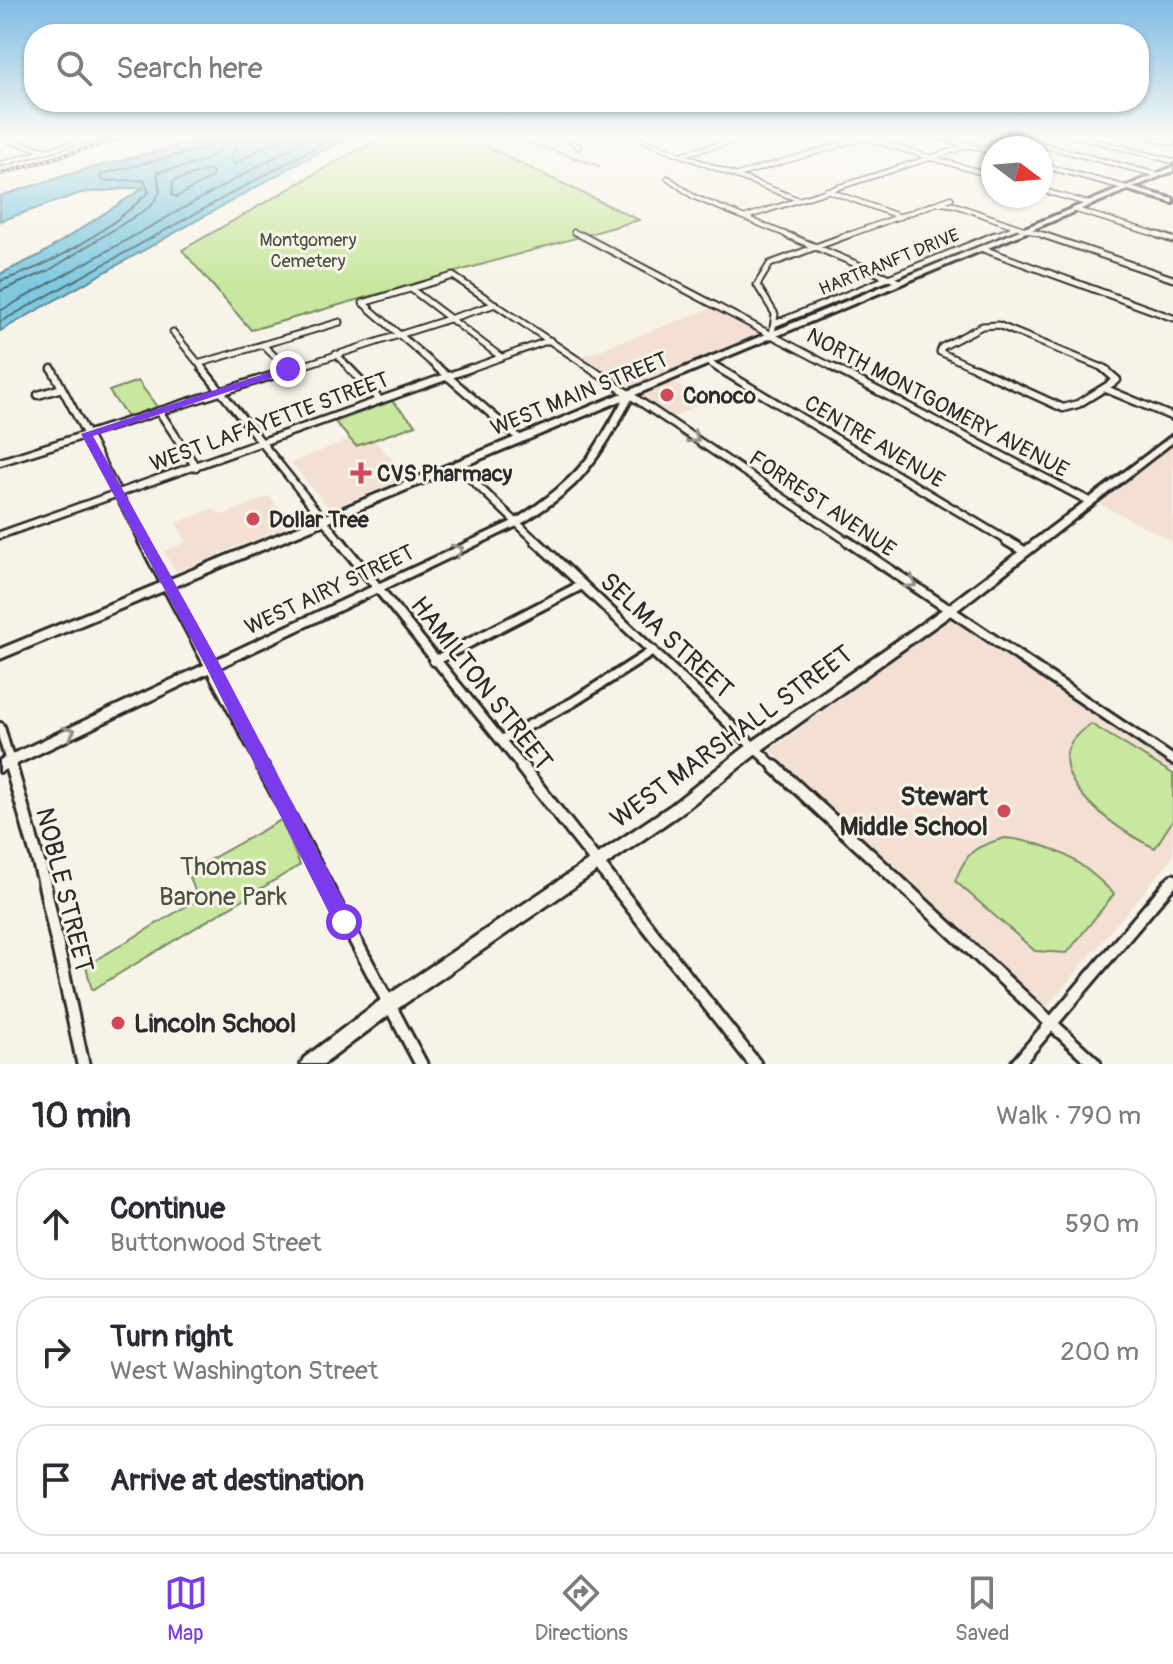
<!DOCTYPE html>
<meta charset="utf-8">
<style>
:root{--surface:#fff;--page:#f7f7f7;--text:#2b2b33;--muted:#7c7c81;--line:#e1e1e2;--accent:#7c3aed}
body{margin:0;font-family:Pangolin,sans-serif;background:var(--page);color:var(--text)}
.compass{position:absolute;left:981px;top:136px;width:72px;height:72px;border-radius:50%;background:var(--surface);box-shadow:0 2px 6px #0004;rotate:106deg}
.stop{position:absolute;width:24px;height:24px;margin:-18px;border:6px solid #7c3aed;border-radius:50%;background:#fff}
.stop.end{background:#7c3aed;border-color:#fff;box-shadow:0 2px 8px #0008}
.list{margin:0;padding:0;list-style:none}
h2{display:flex;justify-content:space-between;align-items:center;height:104px;margin:0;padding:0 32px;font-size:34px}
h2 small{font-size:26px;font-weight:400;color:var(--muted)}
.list li{display:grid;grid-template-columns:52px 1fr auto;gap:24px;align-items:center;box-sizing:border-box;height:112px;margin:0 16px 16px;padding:0 16px;border:2px solid var(--line);border-radius:32px}
.list b{display:block;font-size:30px;white-space:nowrap}
.list p{margin:0;font-size:26px;white-space:nowrap;color:var(--muted)}
.list em{font-size:26px;font-style:normal;color:var(--muted)}
.icon{flex:none;width:44px;height:44px;fill:none;stroke:currentColor;stroke-width:2;stroke-linecap:round;stroke-linejoin:round}
.map{position:relative;flex:none;width:1173px;height:1064px;overflow:hidden}
.search{position:absolute;background:var(--surface);box-shadow:0 2px 6px #0004;left:24px;right:24px;top:24px;height:88px;display:flex;align-items:center;gap:20px;box-sizing:border-box;padding:0 28px;border-radius:32px;color:var(--muted);font-size:30px}
.sheet{height:488px;background:var(--surface)}
nav{display:flex;justify-content:space-around;align-items:center;box-sizing:border-box;height:112px;border-top:2px solid var(--line);background:var(--surface);font-size:22px;color:var(--muted)}
nav a{display:grid;justify-items:center;gap:4px}
nav .on{color:var(--accent)}
.map>svg:first-child{display:block}
.built{fill:#f3e0d3}
.green{fill:#c8e79f;stroke:#7a8965;stroke-width:2}
.water{fill:#7fc9df;stroke:#5d8a97;stroke-width:2}
.lines{fill:none;stroke-linecap:round;stroke-linejoin:round}
.shore{stroke:#4d6a73;stroke-width:2}
.stream{stroke:#5d8a97;stroke-width:2}
.street-far4-casing{stroke:#2b2b2b;stroke-width:7}
.street-far3-casing{stroke:#2b2b2b;stroke-width:9}
.street-far2-casing{stroke:#2b2b2b;stroke-width:11}
.street-far1-casing{stroke:#2b2b2b;stroke-width:14}
.street-casing{stroke:#2b2b2b;stroke-width:17}
.secondary-casing{stroke:#2b2b2b;stroke-width:6}
.primary-casing{stroke:#2b2b2b;stroke-width:6}
.street-far4{stroke:#f7f3e8;stroke-width:4}
.street-far3{stroke:#f7f3e8;stroke-width:5}
.street-far2{stroke:#f7f3e8;stroke-width:6}
.street-far1{stroke:#f7f3e8;stroke-width:8}
.street{stroke:#f7f3e8;stroke-width:11}
.secondary{fill:#f7f3e8;fill-rule:evenodd}
.primary{fill:#f7f3e8;fill-rule:evenodd}
.rail-casing{stroke:#2b2b2b;stroke-width:4}
.rail{stroke:#f7f3e8;stroke-width:2;stroke-dasharray:3;stroke-linecap:butt}
.oneway{stroke:#918f8a}
.route{fill:#7c3aed}
.poi-dot{fill:#d1495b;stroke:#f7f3e8;stroke-width:3}
.labels{text-anchor:middle;stroke-width:6;stroke-linejoin:round;paint-order:stroke}
.far-park-label{font-size:18px;fill:#4a5142;stroke:#f7f3e8}
.far-street-label{font-size:18px;fill:#2b2b2b;stroke:#f7f3e8}
.street-label{font-size:22px;fill:#2b2b2b;stroke:#f7f3e8}
.poi-label{font-size:22px;font-weight:bold;fill:#2b2b2b;stroke:#f7f3e8;text-anchor:start}
.near-street-label{font-size:26px;fill:#2b2b2b;stroke:#f7f3e8}
.near-poi-label{font-size:26px;font-weight:bold;fill:#2b2b2b;stroke:#f7f3e8;text-anchor:end}
.near-park-label{font-size:26px;fill:#4a5142;stroke:#f7f3e8}
</style>
<div class="map">
<svg width="1173" height="1064" viewBox="0 0 1173 1064">
<rect width="100%" height="100%" fill="#f7f3e8"/>
<filter id="ink" filterUnits="userSpaceOnUse"><feTurbulence type="fractalNoise" baseFrequency=".0125" numOctaves="2"/><feDisplacementMap in="SourceGraphic" scale="16" xChannelSelector="R" yChannelSelector="G"/><feConvolveMatrix kernelMatrix="1 2 1 2 8 2 1 2 1" color-interpolation-filters="sRGB"/></filter>
<g filter="url(#ink)">
<path class="built" d="M715,307L764,333L662,375L704,402L673,417L583,356Z
M350,439L356,446L373,440L410,476L330,509L291,463Z
M1173,446V542L1098,503Z
M270,496L290,525L176,572L164,551L186,542L176,523L212,509L223,515Z
M952,615L1173,765V857L1047,1007L770,750Z"/>
<path class="green" d="M391,135H462L639,220L251,330L182,250L350,154Z
M138,381L157,407L127,417L109,391Z
M392,401L416,425L356,446L335,422Z
M1091,724L1173,774V820L1155,848C1115,830 1022,766 1091,724Z
M281,820L300,865L92,990L86,966L198,899L188,872Z
M1005,838C1052,842 1082,861 1114,894L1067,953L1035,951L955,881C967,851 975,846 1005,838Z"/>
<path class="water" d="M221,135H356L306,159L0,331V274L40,255L145,187L81,193L0,221V196L80,171Z"/>
<g class="lines">
<path class="shore" d="M239,135L231,159L234,164L287,135
M209,170L213,173L212,177L177,197L172,195L173,181Z
M0,281C52,266 110,230 149,192L144,180L104,181L100,178L102,174L210,147L216,142L217,135
M0,291L48,271L151,206L160,192L157,172C183,166 219,165 227,135
M0,311L314,135
M0,322L337,135"/>
<path class="stream" d="M506,135L600,166"/>
<defs>
<path id="street-far4" d="M554,135L567,138L579,147
M629,135L797,199
M931,135L993,152
M1072,135L1173,161
M1141,135L1173,143
M865,138L993,176
M1015,138L1158,175
M9,141L44,150
M984,148L1026,135
M683,154L755,135
M0,164L101,135
M1041,165L1127,188
M737,175L874,135
M668,178L694,197L792,237
M827,190L901,217
M1041,190L1090,204
M940,203L955,205L1012,225
M1076,210L1165,237
M746,217L967,146
M1009,224L1049,237
M574,232L584,237
M843,237L951,198
M990,237L1016,227"/>
<path id="street-far3" d="M581,235L838,370
M787,235L899,282
M1043,235L1173,279
M1158,235L1173,240
M983,249L1173,318
M411,289L501,357
M363,303L453,276L593,370
M363,303L440,370
M774,324L995,235
M173,332L204,370
M772,335L775,314L757,285L770,264L848,235
M263,345L288,369
M336,354L351,370
M708,362L721,370
M201,363L340,322
M289,370L496,304
M466,370L550,340
M979,370L940,352L942,347L982,326L998,325L1108,370"/>
<path id="street-far2" d="M202,368L342,543
M349,368L380,400
M438,368L520,439
M590,368L850,543
M718,368L1011,543
M834,368L1089,501
M975,368L1063,408L1078,404L1117,380L1103,368
M52,369L144,543
M1106,389L1173,417
M38,395L62,388
M159,411L196,467
M0,462L296,368
M456,465L538,543
M0,535L471,368"/>
<path id="street-far1" d="M143,541L264,769
M340,541L524,769
M536,541L777,769
M847,541L1173,760
M1007,541L1024,551
M434,661L582,585
M0,727L12,769
M501,740L573,702L653,651"/>
<path id="street" d="M11,767L43,878L83,1064
M263,767L421,1064
M522,767L755,1064
M775,767L1095,1064
M1017,1064L1173,880"/>
<path id="secondary" d="M1127,186L1173,199V203L1125,189V187Z
M627,393H633L634,395C617,426 600,458 575,484C558,500 539,513 519,525L0,772V760L513,521C543,502 571,481 592,452C605,433 615,413 627,393Z
M1173,435V442L955,612L759,752L680,814L394,1011L324,1064H301L304,1058L382,999L670,806L749,744L947,606Z"/>
<path id="primary" d="M1173,167V171L0,659V649Z"/>
</defs>
<use href="#street-far4" class="street-far4-casing"/>
<use href="#street-far3" class="street-far3-casing"/>
<use href="#street-far2" class="street-far2-casing"/>
<use href="#street-far1" class="street-far1-casing"/>
<use href="#street" class="street-casing"/>
<use href="#secondary" class="secondary-casing"/>
<use href="#primary" class="primary-casing"/>
<use href="#street-far4" class="street-far4"/>
<use href="#street-far3" class="street-far3"/>
<use href="#street-far2" class="street-far2"/>
<use href="#street-far1" class="street-far1"/>
<use href="#street" class="street"/>
<use href="#secondary" class="secondary"/>
<use href="#primary" class="primary"/>
<defs>
<path id="rail" d="M0,174L131,135"/>
</defs>
<use href="#rail" class="rail-casing"/>
<use href="#rail" class="rail"/>
</g>
<defs><path id="oneway-chevron" d="M-2-3.5L2.5 0L-2 3.5" fill="none" stroke-width="1.6" stroke-linecap="round" stroke-linejoin="round" transform="scale(2)"/></defs>
<g class="oneway">
<use href="#oneway-chevron" transform="translate(694 438) rotate(34)"/>
<use href="#oneway-chevron" transform="translate(458 550) rotate(-25)"/>
<use href="#oneway-chevron" transform="translate(911 583) rotate(33)"/>
<use href="#oneway-chevron" transform="translate(70 732) rotate(-26)"/>
</g>
</g>
<linearGradient id="sky" x2="0" y2="1"><stop stop-color="#7ebce4"/><stop offset="0.48" stop-color="#fbfaf5"/><stop offset="1" stop-color="#fbfaf5" stop-opacity="0"/></linearGradient>
<rect width="1173" height="284" fill="url(#sky)"/>
<path class="route" d="M288,366L293,369L292,371L93,436L218,661L351,915L354,922L351,929L344,932L337,929L205,665L81,434Z"/>
<g class="poi-dot">
<circle cx="667" cy="395" r="8"/>
<path d="M357 461h8v8h8v8h-8v8h-8v-8h-8v-8h8z"/>
<circle cx="253" cy="519" r="8"/>
<circle cx="1004" cy="811" r="8"/>
<circle cx="118" cy="1023" r="8"/>
</g>
<g class="labels">
<g class="far-park-label">
<text x="308" y="246">Montgomery<tspan x="308" dy="21">Cemetery</tspan></text>
</g>
<g class="far-street-label">
<text transform="translate(889 262) rotate(-22)" y="6">HARTRANFT DRIVE</text>
</g>
<g class="street-label">
<text transform="translate(579 393) rotate(-22)" y="8">WEST MAIN STREET</text>
<text transform="translate(938 402) rotate(28)" y="8">NORTH MONTGOMERY AVENUE</text>
<text transform="translate(269 421) rotate(-20)" y="8">WEST LAFAYETTE STREET</text>
<text transform="translate(875 441) rotate(31)" y="8">CENTRE AVENUE</text>
<text transform="translate(823 503) rotate(34)" y="8">FORREST AVENUE</text>
<text transform="translate(329 589) rotate(-25)" y="8">WEST AIRY STREET</text>
</g>
<g class="poi-label">
<text x="683" y="403">Conoco</text>
<text x="377" y="481">CVS Pharmacy</text>
<text x="269" y="527">Dollar Tree</text>
</g>
<g class="near-street-label">
<text transform="translate(667 635) rotate(43)" y="9">SELMA STREET</text>
<text transform="translate(482 683) rotate(52)" y="9">HAMILTON STREET</text>
<text transform="translate(731 736) rotate(-36)" y="9">WEST MARSHALL STREET</text>
<text transform="translate(65 890) rotate(76)" y="9">NOBLE STREET</text>
</g>
<g class="near-poi-label">
<text x="988" y="805">Stewart<tspan x="988" dy="30">Middle School</tspan></text>
<text x="134" y="1032" text-anchor="start">Lincoln School</text>
</g>
<g class="near-park-label">
<text x="223" y="875">Thomas<tspan x="223" dy="30">Barone Park</tspan></text>
</g>
</g>
</svg>
<svg class="compass" viewBox="-18 -18 36 36"><path d="M0-13l5 13h-10z" fill="#e53935"/><path d="M0 13l5-13h-10z" fill="#7c7c81"/></svg>
<div class="stop" style="left:344px;top:922px"></div>
<div class="stop end" style="left:288px;top:369px"></div>
<div class="search"><svg class="icon" aria-label="search" viewBox="0 0 24 24"><circle cx="10" cy="10" r="6"/><path d="M15 15l6 6"/></svg>Search here</div>
</div>
<section class="sheet">
<h2>10 min<small>Walk · 790 m</small></h2>
<ul class="list">
<li><svg class="icon" aria-label="ahead" viewBox="0 0 24 24"><path d="M12 20V5M6 11l6-6 6 6"/></svg><div><b>Continue</b><p>Buttonwood Street</p></div><em>590 m</em></li>
<li><svg class="icon" aria-label="right" viewBox="0 0 24 24"><path d="M7 20v-9h11M14 6l5 5-5 5"/></svg><div><b>Turn right</b><p>West Washington Street</p></div><em>200 m</em></li>
<li><svg class="icon" aria-label="arrive" viewBox="0 0 24 24"><path d="M6 21V4h12l-3 4 3 4H6"/></svg><div><b>Arrive at destination</b></div></li>
</ul>
</section>
<nav>
<a class="on"><svg class="icon" aria-label="map" viewBox="0 0 24 24"><path d="M3 6l6-2 6 2 6-2v14l-6 2-6-2-6 2zM9 4v14M15 6v14"/></svg>Map</a>
<a><svg class="icon" aria-label="directions" viewBox="0 0 24 24"><path d="M12 3l9 9-9 9-9-9zM9 14v-3h6M13 9l2 2-2 2"/></svg>Directions</a>
<a><svg class="icon" aria-label="saved" viewBox="0 0 24 24"><path d="M7 4h10v16l-5-4-5 4z"/></svg>Saved</a>
</nav>
